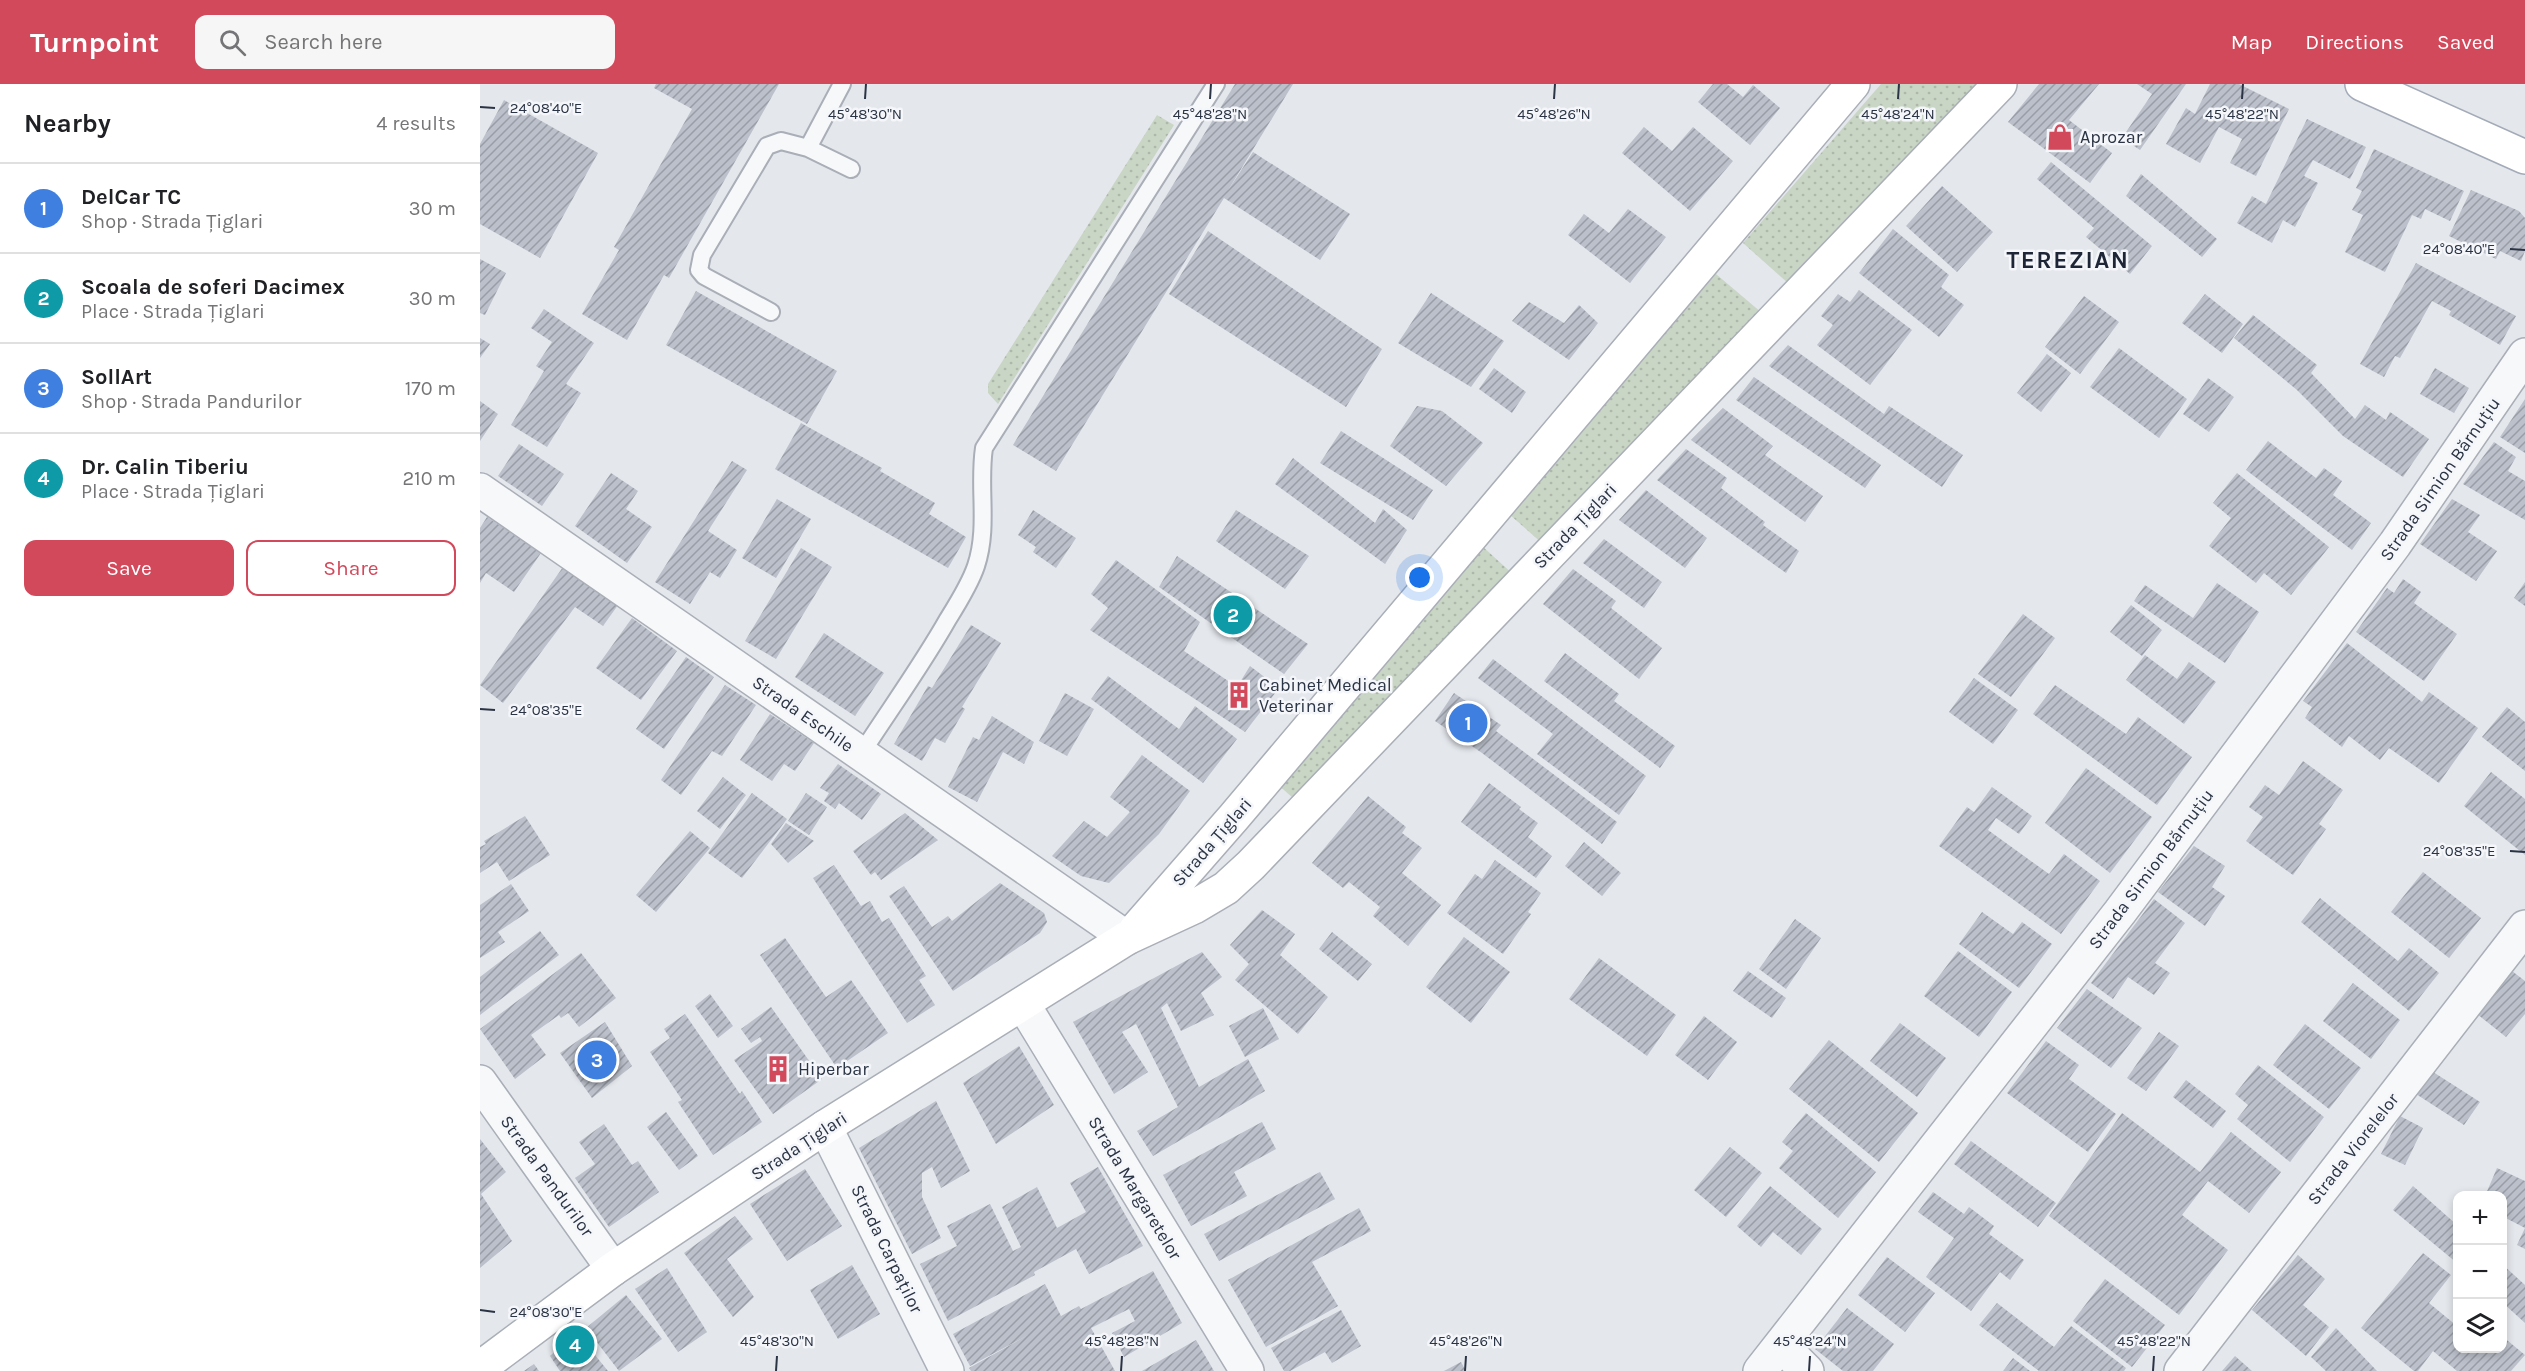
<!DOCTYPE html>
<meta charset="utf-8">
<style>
:root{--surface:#fff;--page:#f6f6f6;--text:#202124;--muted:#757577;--line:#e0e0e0;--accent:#d1495b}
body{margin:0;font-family:Karla,sans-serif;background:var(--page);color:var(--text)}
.controls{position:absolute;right:18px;bottom:18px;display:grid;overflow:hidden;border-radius:12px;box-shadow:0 3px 9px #0003}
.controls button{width:54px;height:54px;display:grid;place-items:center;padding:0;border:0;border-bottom:2px solid var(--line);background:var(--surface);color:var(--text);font:30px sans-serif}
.you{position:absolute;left:940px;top:494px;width:21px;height:21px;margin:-15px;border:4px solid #fff;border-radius:50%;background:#1a73e8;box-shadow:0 0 0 9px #1a73e833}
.badge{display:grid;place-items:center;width:39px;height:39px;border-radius:50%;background:var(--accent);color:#fff;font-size:20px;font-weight:700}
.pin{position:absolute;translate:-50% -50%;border:3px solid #fff;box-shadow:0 2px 6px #0006}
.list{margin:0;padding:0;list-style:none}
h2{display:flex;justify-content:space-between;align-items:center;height:78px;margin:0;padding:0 24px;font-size:26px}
h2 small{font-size:20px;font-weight:400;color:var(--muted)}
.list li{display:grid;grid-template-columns:39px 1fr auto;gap:18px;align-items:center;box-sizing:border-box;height:90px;padding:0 24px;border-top:2px solid var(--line)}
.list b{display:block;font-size:22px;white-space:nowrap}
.list p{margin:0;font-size:20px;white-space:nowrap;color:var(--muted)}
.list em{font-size:20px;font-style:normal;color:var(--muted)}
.actions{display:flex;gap:12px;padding:18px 24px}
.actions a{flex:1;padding:14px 0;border:2px solid var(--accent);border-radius:12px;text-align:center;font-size:21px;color:var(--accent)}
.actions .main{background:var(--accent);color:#fff}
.icon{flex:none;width:33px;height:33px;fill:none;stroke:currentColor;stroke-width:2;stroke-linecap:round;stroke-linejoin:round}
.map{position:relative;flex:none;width:2045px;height:1287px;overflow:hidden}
header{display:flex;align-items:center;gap:36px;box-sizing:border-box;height:84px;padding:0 30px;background:var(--accent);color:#fff}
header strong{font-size:28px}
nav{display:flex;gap:33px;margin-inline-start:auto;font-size:21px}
.search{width:420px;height:54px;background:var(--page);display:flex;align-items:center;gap:15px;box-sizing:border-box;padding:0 21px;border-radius:12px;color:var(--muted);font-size:22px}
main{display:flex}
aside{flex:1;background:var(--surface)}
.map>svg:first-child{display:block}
.grass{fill:url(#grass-dots)}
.building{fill:url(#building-hatch)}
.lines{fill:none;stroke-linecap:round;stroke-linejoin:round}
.lane-casing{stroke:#a9aeb7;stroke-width:20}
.street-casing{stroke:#a9aeb7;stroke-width:36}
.secondary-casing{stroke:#a9aeb7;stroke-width:36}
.primary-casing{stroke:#a3abb8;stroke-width:36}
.lane{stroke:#f7f8fa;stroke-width:16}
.street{stroke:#f7f8fa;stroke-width:33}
.secondary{stroke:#fff;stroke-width:33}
.primary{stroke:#fff;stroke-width:33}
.ticks{fill:none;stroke:#2b3445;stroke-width:2}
.labels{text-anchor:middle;stroke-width:5;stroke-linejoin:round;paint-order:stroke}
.poi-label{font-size:18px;fill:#2b3445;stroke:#f4f6f9;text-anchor:start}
.street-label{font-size:18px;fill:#2b3445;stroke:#f4f6f9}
.district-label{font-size:24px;font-weight:bold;letter-spacing:1.5px;fill:#1d2536;stroke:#f4f6f9}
.ticks-label{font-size:15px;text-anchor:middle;fill:#2b3445;stroke:#f4f6f9;stroke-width:5;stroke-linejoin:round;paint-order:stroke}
</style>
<header>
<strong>Turnpoint</strong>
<div class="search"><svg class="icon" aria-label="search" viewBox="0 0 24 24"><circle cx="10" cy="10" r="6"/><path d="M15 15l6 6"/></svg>Search here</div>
<nav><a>Map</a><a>Directions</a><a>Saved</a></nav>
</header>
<main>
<aside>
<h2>Nearby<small>4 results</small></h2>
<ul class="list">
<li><span class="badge" style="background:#3f7fe0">1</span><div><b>DelCar TC</b><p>Shop · Strada Țiglari</p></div><em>30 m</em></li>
<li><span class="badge" style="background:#0f9aa8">2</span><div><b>Scoala de soferi Dacimex</b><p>Place · Strada Țiglari</p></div><em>30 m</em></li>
<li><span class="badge" style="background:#3f7fe0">3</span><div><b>SollArt</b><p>Shop · Strada Pandurilor</p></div><em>170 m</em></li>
<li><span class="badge" style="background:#0f9aa8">4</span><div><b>Dr. Calin Tiberiu</b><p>Place · Strada Țiglari</p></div><em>210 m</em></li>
</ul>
<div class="actions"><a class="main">Save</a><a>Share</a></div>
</aside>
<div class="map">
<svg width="2045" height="1287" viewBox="0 0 2045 1287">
<defs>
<pattern id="grass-dots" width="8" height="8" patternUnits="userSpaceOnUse" patternTransform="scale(1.5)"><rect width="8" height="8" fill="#c9d6c5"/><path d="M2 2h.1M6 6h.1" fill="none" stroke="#adb8ab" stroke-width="1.8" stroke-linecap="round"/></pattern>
<pattern id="building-hatch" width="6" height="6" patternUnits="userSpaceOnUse" patternTransform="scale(1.5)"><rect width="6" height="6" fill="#bbc0ca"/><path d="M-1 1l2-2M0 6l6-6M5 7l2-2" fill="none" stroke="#989da6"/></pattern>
</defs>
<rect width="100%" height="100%" fill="#e4e7ec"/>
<path class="grass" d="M1401,0H1496L1309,200L1263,159Z
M677,31L694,41L518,320L508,309V300Z
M1236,190L1282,229L1064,461L1029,430Z
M1002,462L1035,492L821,721L796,699Z"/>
<path class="building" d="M176,0H299L189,194L184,191L147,256L102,230L139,166L134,163L212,25L174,4Z
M755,0H813L747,108L773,68L870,130L840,176L744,114L576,387L533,361Z
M1233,0H1247L1263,13L1273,1L1300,24L1270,61L1218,18Z
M1559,0H1619L1589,36L1632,69L1610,99L1528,38Z
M1657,0H1706L1660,66L1642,54L1672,10Z
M1730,0H1759L1809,25L1776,92L1750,79L1762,55L1739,43L1720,79L1686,60L1706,24L1715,30Z
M24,16L118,69L60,174L0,140V60Z
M1827,35L1886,63L1870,95L1833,76L1824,92L1838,99L1815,143L1803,136L1792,159L1757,139L1772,112L1786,120Z
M1164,43L1192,67L1213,43L1253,77L1210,127L1142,69Z
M1894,65L1984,107L1970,137L1945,125L1941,135L1932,131L1905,188L1865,168L1883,131L1872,126L1882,107L1876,104Z
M1571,78L1672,162L1650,190L1606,153L1614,144L1557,95Z
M1661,90L1737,155L1722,173L1646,112Z
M1462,102L1513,148L1477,188L1426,142Z
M1991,106L2039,127L2045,134V167L2041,177L2020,167L2016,175L1969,152Z
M1148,125L1186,153L1150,199L1088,151L1104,130L1129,149Z
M1413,145L1469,191L1461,203L1484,221L1459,253L1379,189Z
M728,147L902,265L866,323L689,210Z
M0,175L26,189L5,231L0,229Z
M1936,179L2036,232L2020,261L1969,231L1971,227L1952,217L1920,274L1915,272L1904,293L1880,280Z
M1379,206L1432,246L1390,301L1337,261L1353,241L1341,232L1358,210L1370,218Z
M216,207L357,287L327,340L186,261Z
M951,209L1024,257L991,303L918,259Z
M1725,210L1763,240L1742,269L1702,239Z
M1604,212L1639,238L1600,290L1565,263Z
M1049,218L1084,239L1099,221L1118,239L1089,276L1032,237Z
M64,225L114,259L86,300L101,309L67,363L31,341L64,287L56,282L72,258L51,244Z
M1773,231L1837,281L1831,289L1875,335L1885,321L1906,336L1910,328L1949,355L1923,393L1863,352L1817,306L1754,254Z
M0,254L10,260L0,274Z
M1308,261L1404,330L1409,322L1483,371L1462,403L1289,282Z
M1639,264L1707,315L1679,354L1610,303Z
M1567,270L1591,289L1561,328L1537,309Z
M1014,284L1046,308L1032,329L999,305Z
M1955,284L1989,304L1974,329L1940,310Z
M1274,293L1401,381L1385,404L1256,316Z
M1728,294L1754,313L1729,348L1703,330Z
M2045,315V369L2020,353Z
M0,317L18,330L0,357Z
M937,322L962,327L1003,359L966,402L910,362Z
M1243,324L1293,362L1285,371L1343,412L1325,438L1211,356Z
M321,339L402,384L400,387L455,419L449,430L486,453L468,484L295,385Z
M861,347L953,406L933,436L840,379Z
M1788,357L1836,394L1844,384L1862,397L1853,411L1891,439L1872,466L1766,386Z
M2014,358L2036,373L2028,387L2045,397V436L1983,400Z
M39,360L84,390L62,422L18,392Z
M1206,365L1247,394L1241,404L1285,438L1283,441L1319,467L1306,489L1177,396Z
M813,374L895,439L903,425L927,446L905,480L795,400Z
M252,377L267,386L228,447L257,466L240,494L230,488L210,520L175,498Z
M131,389L158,407L146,425L172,443L147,479L95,442Z
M1757,389L1849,463L1811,511L1784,489L1776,499L1729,462L1751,434L1733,419Z
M1166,406L1227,454L1205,484L1139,436Z
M297,415L331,435L296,494L262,474Z
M1972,415L2000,431L1988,448L2017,467L1996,497L1940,460Z
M553,426L596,454L576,484L553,468L556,463L538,451Z
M756,426L829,472L805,505L736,457Z
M7,433L61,469L34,508L6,489L0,499V444Z
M1124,455L1182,498L1164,524L1103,479Z
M321,464L352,483L296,575L265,557Z
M697,472L828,560L804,590L679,503Z
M636,476L720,538L704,567L757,603L770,582L799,604L765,648L610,546L628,524L611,510Z
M83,483L138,521L123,542L95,523L23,619L0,601Z
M1093,485L1136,517L1131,524L1182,564L1159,595L1063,520Z
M1923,495L1941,508L1934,519L1977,550L1944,597L1876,548L1907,504L1914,509Z
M2045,498V522L2034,514Z
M1737,499L1779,528L1745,579L1654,517L1665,501L1713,534Z
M1651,521L1682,546L1662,572L1630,548Z
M1543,530L1575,554L1531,613L1498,590Z
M152,534L197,567L161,616L116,584Z
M491,541L521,559L482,623L485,625L465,659L455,654L442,677L414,660L448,602L452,604Z
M344,549L404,589L375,632L315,593Z
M1867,559L1942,618L1949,608L1998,644L1959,699L1909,664L1900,676L1869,652L1862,663L1825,634L1832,623L1823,617Z
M1085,569L1139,610L1134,617L1195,662L1180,684L1064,597Z
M1665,571L1697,595L1709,578L1736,598L1704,640L1646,596Z
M206,573L234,593L184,665L156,645Z
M1013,575L1166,692L1139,731L1057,670L1073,650L998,594Z
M628,592L699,645L715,622L757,655L723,699L611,615Z
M1494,594L1538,626L1513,660L1469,628Z
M245,601L276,621L242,672L232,667L201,711L181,696Z
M1575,601L1646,650L1658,633L1712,673L1677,721L1553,630Z
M585,609L614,625L587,672L559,657Z
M974,609L1021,641L1016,647L1137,738L1122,760L1002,669L955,637Z
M2027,623L2045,638V687L2002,653Z
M290,630L334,659L315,687L304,680L292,697L260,676Z
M512,632L554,658L544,680L523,668L497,718L468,703L493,653L499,656Z
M662,671L710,707L679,750L629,799L601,792L572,772L604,737L627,753L650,728L630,713Z
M1823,677L1863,706L1839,740L1846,745L1813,791L1766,757L1783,733L1769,723L1785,701L1799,711Z
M358,680L401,710L382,736L359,719L355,725L344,717L349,709L340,704Z
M1606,684L1672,733L1630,789L1565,739Z
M2011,688L2045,715V771L1984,722Z
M243,693L266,711L240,745L217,727Z
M1009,699L1041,723L1039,725L1058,739L1048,753L1072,772L1056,794L981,738Z
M1512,703L1552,732L1539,750L1516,734L1508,746L1569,790L1584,770L1620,797L1581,850L1459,762L1487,723L1494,728Z
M272,709L307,735L262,794L228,769Z
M326,709L347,723L329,751L308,737Z
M888,712L926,743L922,749L942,764L922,789L961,821L928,862L893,832L900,823L869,798L863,804L832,779Z
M425,729L458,756L401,796L395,788L391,791L373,767Z
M45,732L70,771L29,797L17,778L0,789V763L6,760L4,757Z
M306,739L334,757L308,779L291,760Z
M210,747L230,764L176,828L156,811Z
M1104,758L1141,789L1122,812L1085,782Z
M1714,762L1745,782L1732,803L1745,812L1725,842L1678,808Z
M1015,776L1061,809L1048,828L1051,830L1023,870L967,829L995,790L1002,795Z
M354,781L381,822L390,817L402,838L409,834L446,892L439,896L455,921L427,939L333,794Z
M1943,788L2001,834L1969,874L1911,828Z
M520,799L564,829L567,838L560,849L473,907L409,812L424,802L452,843L468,832L472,837Z
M31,800L49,827L18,848L25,858L0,874V821Z
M1840,814L1918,877L1929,864L1959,889L1929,927L1821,838Z
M1674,815L1705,839L1675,879L1690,889L1674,911L1648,893L1633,915L1611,899Z
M782,826L815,850L800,871L848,913L818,950L755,896L769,880L750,861Z
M1502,828L1533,850L1542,838L1572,860L1539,904L1479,860Z
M1315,835L1341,854L1306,905L1279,885Z
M60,847L79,871L0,931V893Z
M852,848L892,880L878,897L839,865Z
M984,853L1030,888L991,939L946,903Z
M305,854L346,913L371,896L408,949L357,984L280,871Z
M1478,867L1532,908L1499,953L1444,912Z
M722,868L742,893L721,909L734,931L701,947L687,919L681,924L719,1003L768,975L785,1007L673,1072L657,1047L698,1023L656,940L642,948L668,988L634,1010L593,938Z
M101,869L136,914L99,943L88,929L81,934L79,931L51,951L66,971L35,995L0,945Z
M1119,874L1196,931L1167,972L1089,915Z
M1268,887L1306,914L1292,934L1253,907Z
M2032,887L2045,897V930L2026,953L1997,930Z
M1873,899L1920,936L1891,975L1843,937Z
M1607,905L1662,944L1631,984L1577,944Z
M230,910L253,942L238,954L215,922Z
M291,923L342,995L293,1030L254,976L282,957L280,953L271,959L261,945Z
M783,924L799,955L765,973L749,942Z
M205,930L260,1010L262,1007L282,1038L233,1071L198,1018L202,1016L170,968L190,954L184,945Z
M1224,932L1257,958L1228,996L1195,971Z
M125,938L152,982L112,1014L80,969Z
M1420,939L1466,974L1437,1013L1390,977Z
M1825,940L1881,984L1849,1025L1793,981Z
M1679,948L1699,962L1666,1007L1647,994Z
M1349,956L1438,1029L1399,1078L1309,1005Z
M1566,957L1599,981L1589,995L1636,1030L1608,1068L1527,1009Z
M539,962L574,1021L516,1060L483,999Z
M1778,981L1844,1033L1810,1078L1757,1035L1768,1021L1755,1010Z
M1950,986L2000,1018L1984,1041L1936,1010Z
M1706,996L1746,1027L1733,1044L1693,1013Z
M456,1017L490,1087L461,1104L452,1083L442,1089V1113L461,1154L432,1170L379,1064Z
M186,1028L218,1072L199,1086L167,1043Z
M1326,1029L1396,1088L1358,1134L1299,1084L1313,1067L1302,1058Z
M1642,1029L1720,1088L1751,1048L1801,1088L1769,1129L1728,1097L1702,1131L1748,1166L1699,1231L1569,1132Z
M1920,1032L1943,1044L1925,1081L1901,1070Z
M782,1038L796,1065L754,1088L767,1112L711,1142L683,1091Z
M124,1040L152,1081L158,1077L179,1108L129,1143L95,1094L115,1080L99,1058Z
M0,1055L26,1088L1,1110L32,1157L0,1184Z
M1491,1057L1576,1119L1558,1143L1474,1080Z
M1250,1063L1282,1089L1246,1133L1214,1106Z
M618,1083L663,1162L609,1190L596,1165L554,1188L555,1191L468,1237L440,1180L477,1162L467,1142L510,1120L533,1167L541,1163L522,1123L557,1103L577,1144L606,1128L590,1099Z
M2017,1084L2045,1097V1165L2037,1161L2045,1144L2022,1132V1112H2005Z
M325,1085L362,1142L307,1177L270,1120Z
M840,1088L855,1115L739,1177L724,1150Z
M1290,1102L1342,1145L1321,1171L1293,1148L1281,1163L1257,1142Z
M1933,1102L1977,1141V1179L1913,1126Z
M1453,1108L1484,1130L1489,1123L1514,1142L1509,1150L1544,1176L1530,1196L1520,1188L1491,1227L1446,1193L1474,1154L1438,1128Z
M879,1124L891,1147L832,1178L858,1222L786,1263L748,1196Z
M255,1132L273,1155L247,1175L274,1213L253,1233L204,1169Z
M1943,1169L1971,1191L1949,1219L1977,1242V1264H2022V1252L2045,1271L2031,1287H1977L1953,1267L1938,1287H1934L1881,1244Z
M1818,1171L1845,1195L1823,1221L1849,1243L1826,1272L1772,1226Z
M1407,1173L1455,1209L1425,1248L1378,1211Z
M2022,1180L2045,1201V1239L2022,1218Z
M372,1181L400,1230L358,1255L330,1206Z
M187,1184L227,1248L198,1268L155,1205Z
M673,1187L702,1239L644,1273L632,1249L655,1237L649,1225L611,1244L635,1287H491L489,1284L550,1250L490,1282L473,1250L565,1200L581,1232L599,1222L601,1225Z
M1625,1195L1685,1241L1652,1283L1593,1237Z
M146,1211L182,1255L139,1287L106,1244Z
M1517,1219L1574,1263L1591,1242L1646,1284L1644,1287H1559L1499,1241Z
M1367,1224L1414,1260L1393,1287H1363L1335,1265Z
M861,1226L881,1262L852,1279L845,1268L810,1287H804L791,1264Z
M1856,1244L1897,1287H1846L1831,1273Z
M97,1249L128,1287H80L70,1272Z
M716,1256L734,1287H662Z
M1755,1272L1772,1287H1742Z
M1533,1274L1550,1287H1523Z
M981,1278L986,1287H964Z
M54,1280L59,1287H44Z"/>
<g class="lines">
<defs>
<path id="lane" d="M362,0L328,64L371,85
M291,228L224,192L219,186L222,171L287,62L301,57L328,64
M381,670C410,625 442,581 468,535C478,519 490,500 496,482C509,443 498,403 504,364L736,0"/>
<path id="street" d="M0,406L647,854
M543,920L767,1287
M0,998L133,1185
M345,1043L467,1287
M1301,1261L1327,1287
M1280,1287L1640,828L1915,460L2045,271
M1701,1287L2045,843"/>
<path id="secondary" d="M656,845L754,733L1373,0
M0,1284L133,1185L345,1043L647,854L714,823L746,804L771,781L1520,0"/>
<path id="primary" d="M1882,0L2045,73"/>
</defs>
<use href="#lane" class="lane-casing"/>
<use href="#street" class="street-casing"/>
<use href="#secondary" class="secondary-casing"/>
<use href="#primary" class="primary-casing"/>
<use href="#lane" class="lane"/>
<use href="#street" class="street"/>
<use href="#secondary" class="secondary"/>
<use href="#primary" class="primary"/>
</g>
<path class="ticks" d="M385,15L386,0M730,15L731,0M1074,15L1075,0M1418,15L1419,0M1762,15L1763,0M0,23L15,24M2030,165L2045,166M0,625L15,626M2030,767L2045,768M0,1226L15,1228M296,1287L297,1272M641,1287L642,1272M985,1287L986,1272M1329,1287L1330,1272M1673,1287L1674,1272"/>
<defs>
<symbol id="shop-bare" viewBox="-9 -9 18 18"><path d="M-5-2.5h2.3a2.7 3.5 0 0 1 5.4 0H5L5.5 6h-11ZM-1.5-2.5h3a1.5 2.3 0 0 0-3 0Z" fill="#d1495b" stroke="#f4f6f9" stroke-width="2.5" paint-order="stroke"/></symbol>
<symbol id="building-bare" viewBox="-9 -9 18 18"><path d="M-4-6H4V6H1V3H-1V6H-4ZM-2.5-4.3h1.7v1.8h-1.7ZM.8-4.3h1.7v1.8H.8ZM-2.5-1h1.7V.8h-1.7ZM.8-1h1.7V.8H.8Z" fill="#d1495b" stroke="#f4f6f9" stroke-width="2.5" paint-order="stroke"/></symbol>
</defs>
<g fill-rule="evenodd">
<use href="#shop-bare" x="1561" y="34" width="38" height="38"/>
<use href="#building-bare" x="740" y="592" width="38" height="38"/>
<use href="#building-bare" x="279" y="966" width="38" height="38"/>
</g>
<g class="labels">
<g class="poi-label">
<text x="1600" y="59">Aprozar</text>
<text x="779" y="607">Cabinet Medical<tspan x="779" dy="21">Veterinar</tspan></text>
<text x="318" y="991">Hiperbar</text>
</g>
<g class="street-label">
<text transform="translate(1960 395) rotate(-55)" y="6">Strada Simion Bărnuțiu</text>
<text transform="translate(1095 442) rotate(-46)" y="6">Strada Țiglari</text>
<text transform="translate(323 630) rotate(35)" y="6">Strada Eschile</text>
<text transform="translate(732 758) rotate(-49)" y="6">Strada Țiglari</text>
<text transform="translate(1671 785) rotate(-53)" y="6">Strada Simion Bărnuțiu</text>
<text transform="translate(319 1062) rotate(-33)" y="6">Strada Țiglari</text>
<text transform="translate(1873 1065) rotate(-52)" y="6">Strada Viorelelor</text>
<text transform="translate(67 1092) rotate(54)" y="6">Strada Pandurilor</text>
<text transform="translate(655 1104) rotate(59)" y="6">Strada Margaretelor</text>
<text transform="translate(407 1165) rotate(64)" y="6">Strada Carpaților</text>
</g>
<g class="district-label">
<text x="1588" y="184">TEREZIAN</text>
</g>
</g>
<g class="ticks-label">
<text x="66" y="29">24°08'40"E</text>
<text x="385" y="35">45°48'30"N</text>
<text x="730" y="35">45°48'28"N</text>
<text x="1074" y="35">45°48'26"N</text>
<text x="1418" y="35">45°48'24"N</text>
<text x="1762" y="35">45°48'22"N</text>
<text x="1979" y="170">24°08'40"E</text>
<text x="66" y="631">24°08'35"E</text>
<text x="1979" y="772">24°08'35"E</text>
<text x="66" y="1233">24°08'30"E</text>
<text x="297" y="1262">45°48'30"N</text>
<text x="642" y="1262">45°48'28"N</text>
<text x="986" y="1262">45°48'26"N</text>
<text x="1330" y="1262">45°48'24"N</text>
<text x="1674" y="1262">45°48'22"N</text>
</g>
</svg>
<div class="controls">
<button>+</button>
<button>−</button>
<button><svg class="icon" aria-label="layers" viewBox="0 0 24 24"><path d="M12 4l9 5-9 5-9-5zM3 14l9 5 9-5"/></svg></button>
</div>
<div class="you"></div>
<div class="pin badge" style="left:988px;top:639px;background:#3f7fe0">1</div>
<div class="pin badge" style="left:753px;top:531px;background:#0f9aa8">2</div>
<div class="pin badge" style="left:117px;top:976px;background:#3f7fe0">3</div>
<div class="pin badge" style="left:95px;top:1261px;background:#0f9aa8">4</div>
</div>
</main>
